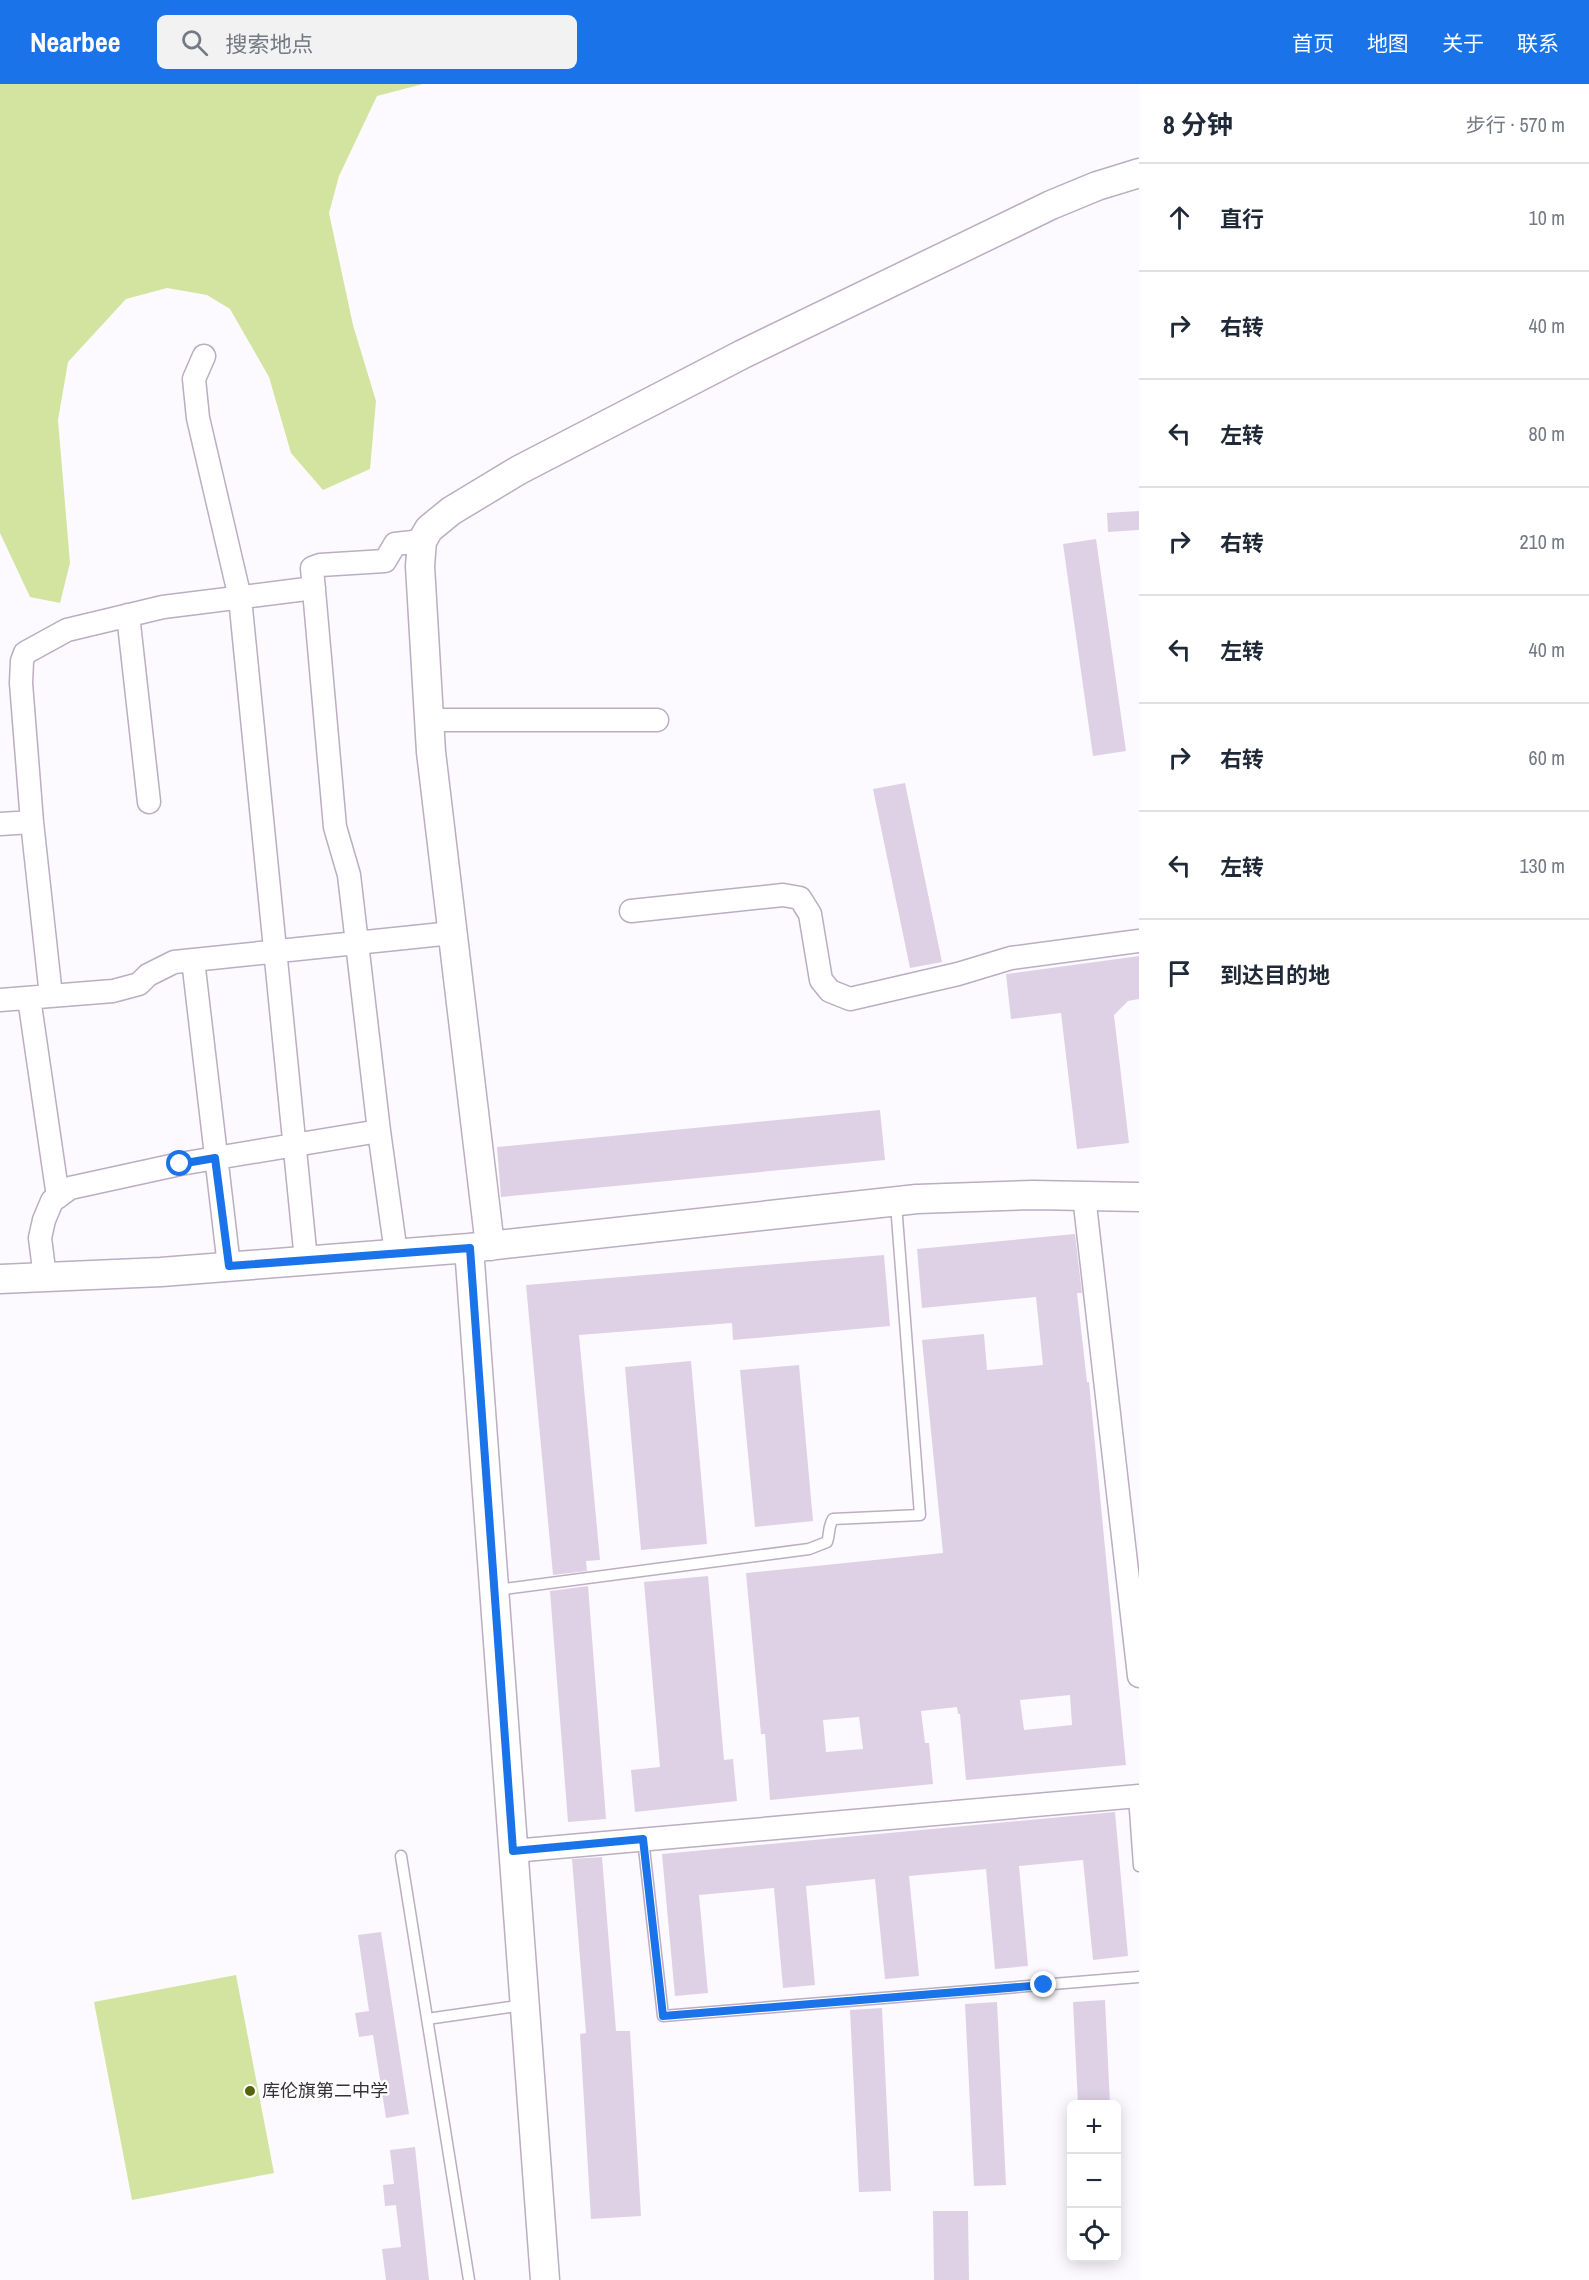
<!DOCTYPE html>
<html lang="zh">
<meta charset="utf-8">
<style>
:root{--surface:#fff;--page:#f2f2f3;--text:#1f2937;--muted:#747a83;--line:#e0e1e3;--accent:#1a73e8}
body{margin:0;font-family:"Archivo Narrow","Noto Sans SC",sans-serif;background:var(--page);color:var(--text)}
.controls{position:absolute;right:18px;bottom:18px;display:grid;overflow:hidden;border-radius:9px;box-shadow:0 3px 15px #0003}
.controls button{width:54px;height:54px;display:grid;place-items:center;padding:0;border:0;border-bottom:2px solid var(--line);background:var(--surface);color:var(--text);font:30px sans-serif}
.stop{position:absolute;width:18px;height:18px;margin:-14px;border:4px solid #1a73e8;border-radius:50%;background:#fff}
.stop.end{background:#1a73e8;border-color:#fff;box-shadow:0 2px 6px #0008}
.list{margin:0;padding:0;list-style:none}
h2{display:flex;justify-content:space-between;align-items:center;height:78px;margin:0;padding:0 24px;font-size:26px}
h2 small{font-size:20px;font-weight:400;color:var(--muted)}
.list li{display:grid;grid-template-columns:39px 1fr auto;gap:18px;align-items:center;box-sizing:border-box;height:108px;padding:0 24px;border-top:2px solid var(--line)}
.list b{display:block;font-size:22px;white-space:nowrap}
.list em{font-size:20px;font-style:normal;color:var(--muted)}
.icon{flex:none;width:33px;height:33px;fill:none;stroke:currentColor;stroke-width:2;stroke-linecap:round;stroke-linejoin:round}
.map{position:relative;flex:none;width:1139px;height:2196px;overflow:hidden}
header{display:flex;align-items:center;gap:36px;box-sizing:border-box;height:84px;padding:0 30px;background:var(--accent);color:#fff}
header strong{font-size:28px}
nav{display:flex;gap:33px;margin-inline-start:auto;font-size:21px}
.search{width:420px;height:54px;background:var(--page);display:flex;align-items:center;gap:15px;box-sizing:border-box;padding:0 21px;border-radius:9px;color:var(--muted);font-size:22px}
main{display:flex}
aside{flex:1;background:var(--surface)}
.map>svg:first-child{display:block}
.green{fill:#d2e4a0}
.building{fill:#ded1e6;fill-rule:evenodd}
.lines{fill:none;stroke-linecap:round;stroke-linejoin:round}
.service-casing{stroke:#bbadc2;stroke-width:13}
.minor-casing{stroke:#bbadc2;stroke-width:25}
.tertiary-casing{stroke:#bbadc2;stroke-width:31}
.service{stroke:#fff;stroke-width:10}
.minor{stroke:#fff;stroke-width:22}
.tertiary{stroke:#fff;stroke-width:28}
.route{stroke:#1a73e8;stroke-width:8}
.poi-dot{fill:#54640b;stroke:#fff;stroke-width:2}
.labels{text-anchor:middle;stroke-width:4.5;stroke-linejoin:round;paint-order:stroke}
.poi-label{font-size:18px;fill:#363038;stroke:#fff;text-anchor:start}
</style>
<header>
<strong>Nearbee</strong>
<div class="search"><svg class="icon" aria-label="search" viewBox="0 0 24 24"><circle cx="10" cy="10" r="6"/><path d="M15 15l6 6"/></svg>搜索地点</div>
<nav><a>首页</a><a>地图</a><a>关于</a><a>联系</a></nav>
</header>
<main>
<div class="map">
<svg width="1139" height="2196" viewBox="0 0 1139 2196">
<rect width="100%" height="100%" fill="#fcfafe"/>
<path class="green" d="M0,0H423L377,12L339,92L329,129L353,241L376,317L370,385L323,406L291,369L269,293L230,225L207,211L167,204L126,215L68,278L58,336L70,479L60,519L30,513L0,449Z
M236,1891L274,2089L132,2116L94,1918Z"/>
<path class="building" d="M1139,427V446L1108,448L1107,429Z
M1096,455L1126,667L1093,672L1063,460Z
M905,699L942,878L910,884L873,705Z
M1139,872V915L1128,917L1114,931L1129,1059L1077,1065L1061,929L1011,935L1006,890Z
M880,1026L885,1076L501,1113L497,1063Z
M1075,1150L1082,1209H1077L1087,1298H1089L1126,1681L966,1696L960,1630H958L957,1623L921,1627L925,1659H929L933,1700L770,1716L765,1650H761L746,1489L943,1469L922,1256L984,1250L987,1286L1043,1281L1036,1213L922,1224L917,1165ZM1070,1611L1072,1641L1024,1646L1020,1616ZM859,1633L863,1665L826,1668L823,1636Z
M884,1171L890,1242L733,1256L732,1239L579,1251L600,1476L586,1477L587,1487L553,1491L526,1201Z
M691,1277L707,1460L641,1466L625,1283Z
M799,1281L813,1437L755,1443L740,1286Z
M708,1492L724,1676L733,1675L737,1717L635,1728L631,1686L660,1683L644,1498Z
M588,1502L606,1735L568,1738L550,1507Z
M1115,1728L1128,1872L1093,1876L1083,1776L1019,1782L1028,1882L995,1885L986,1785L909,1792L919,1892L885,1895L875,1795L806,1802L815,1901L783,1904L774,1804L699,1811L708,1909L675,1912L662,1770Z
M602,1773L616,1947H630L641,2132L591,2135L580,1950L586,1949L572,1775Z
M381,1848L409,2030L386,2034L373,1951L359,1953L355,1929L369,1927L358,1851Z
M1105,1916L1110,2020H1078L1073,1918Z
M997,1918L1006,2101L974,2102L965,1920Z
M882,1924L891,2107L859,2108L850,1926Z
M415,2063L429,2196H386L382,2165L401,2163L396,2121L385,2122L383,2101L394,2100L390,2066Z
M933,2127H968L969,2196H934Z"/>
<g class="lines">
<defs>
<path id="service" d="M497,1506L809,1465L827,1458C830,1450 828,1442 833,1435L920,1431L896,1120
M1134,1712L1139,1782
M643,1755L663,1932L1139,1893
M401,1772L469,2196
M427,1935L524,1921"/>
<path id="minor" d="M204,272L194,295L198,334L240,514L306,1176
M128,531L149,718
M429,636H657
M0,740L32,738
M631,827L783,811L800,814L810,830L821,896L830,907L850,915L958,890L1011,874L1139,857
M193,876L229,1182
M51,912L32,738L21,599L22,577L25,569L67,546L163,523L314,504
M29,914L58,1113
M0,916L113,907L139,900L148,891L174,878L452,849
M1084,1112L1139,1592
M396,1169L379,1047L349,791L335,743L312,484L320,481L385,477L395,460L422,457
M45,1193L40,1154L44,1136L52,1117L70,1104L180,1080L379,1047
M513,1767L1139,1712"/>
<path id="tertiary" d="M490,1162L431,668L420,482L422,457L429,445L451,427L519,386L743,270L1051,121L1097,102L1139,89
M469,1164L545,2196
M0,1195L161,1188L469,1164L917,1115L1033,1111L1139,1113"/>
</defs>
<use href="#service" class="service-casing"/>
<use href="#minor" class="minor-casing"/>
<use href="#tertiary" class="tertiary-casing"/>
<use href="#service" class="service"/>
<use href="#minor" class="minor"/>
<use href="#tertiary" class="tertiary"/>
</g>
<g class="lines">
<path class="route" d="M180,1080L215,1074L229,1182L470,1164L513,1767L643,1755L663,1932L1044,1901"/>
</g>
<circle class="poi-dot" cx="250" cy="2007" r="6"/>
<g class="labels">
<g class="poi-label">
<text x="262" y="2013">库伦旗第二中学</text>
</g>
</g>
</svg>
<div class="controls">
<button>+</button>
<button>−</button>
<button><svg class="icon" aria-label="locate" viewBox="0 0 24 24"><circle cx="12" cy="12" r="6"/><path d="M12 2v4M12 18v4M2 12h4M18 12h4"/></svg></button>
</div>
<div class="stop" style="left:180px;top:1080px"></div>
<div class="stop end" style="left:1044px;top:1901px"></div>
</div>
<aside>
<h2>8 分钟<small>步行 · 570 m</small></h2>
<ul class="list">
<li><svg class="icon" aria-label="ahead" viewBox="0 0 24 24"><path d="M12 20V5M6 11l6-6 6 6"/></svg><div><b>直行</b></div><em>10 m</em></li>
<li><svg class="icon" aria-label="right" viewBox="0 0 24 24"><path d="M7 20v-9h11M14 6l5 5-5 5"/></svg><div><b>右转</b></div><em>40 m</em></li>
<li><svg class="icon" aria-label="left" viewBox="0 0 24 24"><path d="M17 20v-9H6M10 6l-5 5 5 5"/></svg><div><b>左转</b></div><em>80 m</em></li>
<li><svg class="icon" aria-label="right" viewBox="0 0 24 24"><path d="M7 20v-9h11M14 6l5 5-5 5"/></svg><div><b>右转</b></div><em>210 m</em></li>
<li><svg class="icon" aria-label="left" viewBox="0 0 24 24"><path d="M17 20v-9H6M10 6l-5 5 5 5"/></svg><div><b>左转</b></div><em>40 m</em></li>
<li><svg class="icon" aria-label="right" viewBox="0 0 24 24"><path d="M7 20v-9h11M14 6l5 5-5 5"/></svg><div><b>右转</b></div><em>60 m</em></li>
<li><svg class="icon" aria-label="left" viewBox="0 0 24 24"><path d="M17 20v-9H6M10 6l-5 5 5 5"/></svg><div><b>左转</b></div><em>130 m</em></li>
<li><svg class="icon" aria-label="arrive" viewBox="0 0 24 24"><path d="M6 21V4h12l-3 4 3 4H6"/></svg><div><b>到达目的地</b></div></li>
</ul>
</aside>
</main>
